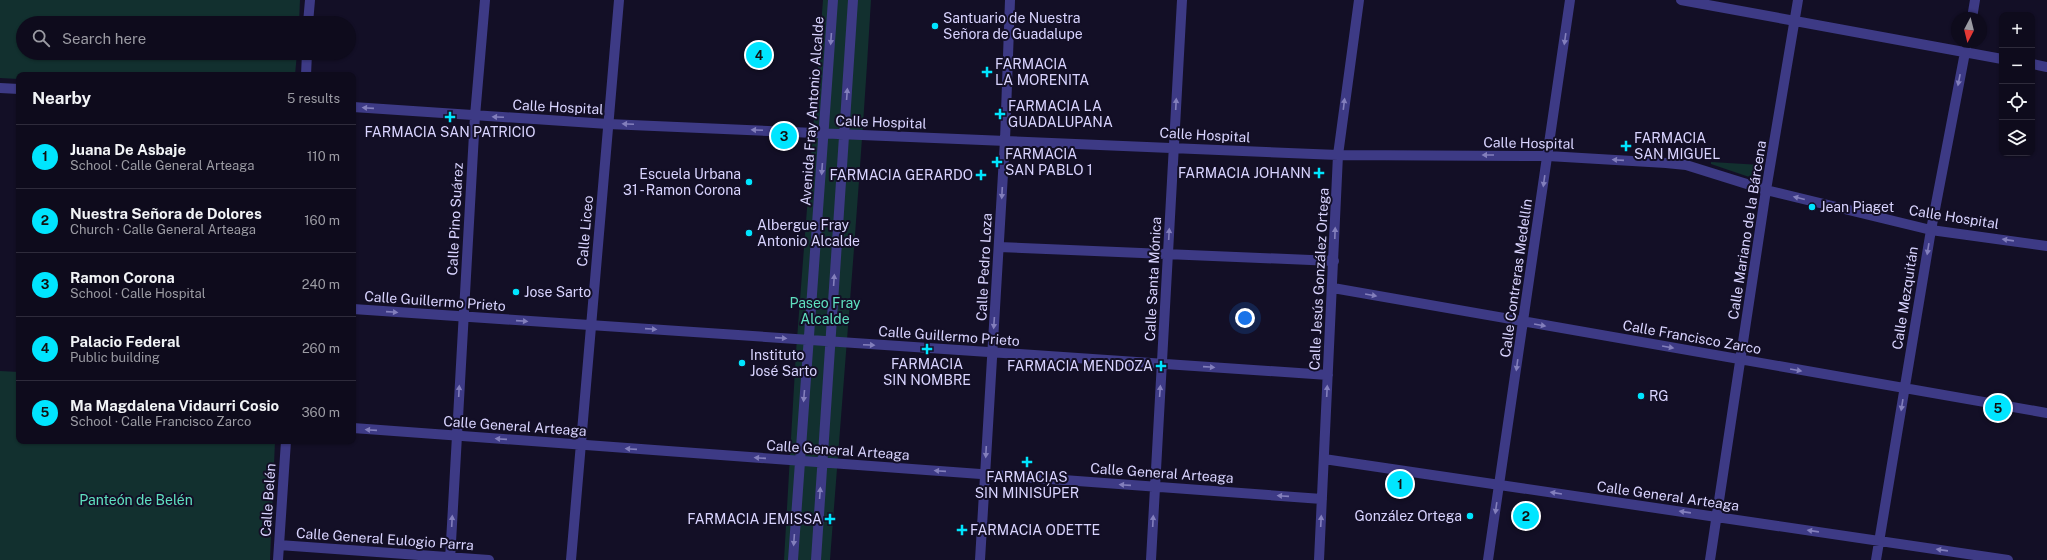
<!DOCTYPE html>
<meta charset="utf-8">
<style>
:root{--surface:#0e0b1c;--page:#171425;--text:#f1f3f6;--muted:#9b9ba3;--line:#2e2b3b;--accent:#00e5ff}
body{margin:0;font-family:"Public Sans",sans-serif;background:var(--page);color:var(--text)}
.controls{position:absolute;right:12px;top:12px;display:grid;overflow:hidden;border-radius:8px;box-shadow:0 1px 3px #0004}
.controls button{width:36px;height:36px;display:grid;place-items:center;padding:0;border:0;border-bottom:1px solid var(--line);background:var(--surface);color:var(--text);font:20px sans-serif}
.compass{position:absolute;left:1951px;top:12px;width:36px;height:36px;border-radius:50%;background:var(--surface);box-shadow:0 1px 3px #0004;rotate:187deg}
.you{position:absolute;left:1245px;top:318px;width:14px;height:14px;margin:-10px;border:3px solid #fff;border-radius:50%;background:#1a73e8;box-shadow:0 0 0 6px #1a73e833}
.badge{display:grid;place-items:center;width:26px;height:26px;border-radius:50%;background:var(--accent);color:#111;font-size:13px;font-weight:700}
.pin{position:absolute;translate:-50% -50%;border:2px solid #fff;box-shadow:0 1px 4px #0006}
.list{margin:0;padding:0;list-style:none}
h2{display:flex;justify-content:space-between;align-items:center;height:52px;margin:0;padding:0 16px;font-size:17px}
h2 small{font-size:13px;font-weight:400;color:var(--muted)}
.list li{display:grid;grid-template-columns:26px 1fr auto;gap:12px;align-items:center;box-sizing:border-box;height:64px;padding:0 16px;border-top:1px solid var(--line)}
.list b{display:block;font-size:15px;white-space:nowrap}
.list p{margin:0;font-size:13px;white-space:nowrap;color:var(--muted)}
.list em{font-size:13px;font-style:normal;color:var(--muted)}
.icon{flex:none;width:22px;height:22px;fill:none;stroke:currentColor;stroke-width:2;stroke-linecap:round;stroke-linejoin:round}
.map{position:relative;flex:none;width:2047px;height:560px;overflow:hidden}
.search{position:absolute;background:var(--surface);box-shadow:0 1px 3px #0004;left:16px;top:16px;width:340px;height:44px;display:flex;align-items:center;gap:10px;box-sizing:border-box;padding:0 14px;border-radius:22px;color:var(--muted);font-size:15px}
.panel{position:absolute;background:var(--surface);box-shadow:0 1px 3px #0004;left:16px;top:72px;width:340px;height:372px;border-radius:8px}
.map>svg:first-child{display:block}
.green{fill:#12302f}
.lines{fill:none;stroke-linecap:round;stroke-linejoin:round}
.minor{stroke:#3d3a85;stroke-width:10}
.oneway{fill:#837fbc}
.poi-dot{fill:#00e5ff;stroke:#130f26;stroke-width:1.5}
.labels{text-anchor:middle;stroke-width:4;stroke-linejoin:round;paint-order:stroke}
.poi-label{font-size:14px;fill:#d9d4ff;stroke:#130f26;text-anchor:start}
.street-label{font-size:14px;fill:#d9d4ff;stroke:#130f26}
.park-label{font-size:14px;fill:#5fe0c0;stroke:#130f26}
</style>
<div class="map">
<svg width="2047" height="560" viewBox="0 0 2047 560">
<rect width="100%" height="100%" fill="#130f26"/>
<path class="green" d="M0,0H300L299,23H23V53H297L295,75H19V79L0,78Z
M823,0H871C860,187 844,373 830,560H784L796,352Z
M1711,162L1761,165L1758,180L1711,164Z
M0,371L19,372V441H275L270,560H0Z"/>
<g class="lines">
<path class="minor" d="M1681,0L2002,59
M1972,18L1975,0
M308,23L310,0
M2032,64L2047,67
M306,75L307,53
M0,88L19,89
M353,107L608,124L862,135L1338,155L1548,156L1666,163L1686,165L1766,190L1931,230L2047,246
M999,247L1334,261
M1333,288L2047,413
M353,309L1328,375
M353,428L1322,499
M1324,459L2008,560
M279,545L489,560
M278,560L286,441
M450,560L475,116L485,0
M571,560L619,0
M793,560L833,0
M816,560L853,0
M980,560L1005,140L1010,0
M1151,560L1182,0
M1319,560L1338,155L1359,0
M1488,560L1570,0
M1710,560L1766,190L1798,0
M1876,560L1931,230L1967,42"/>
</g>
<defs><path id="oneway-solid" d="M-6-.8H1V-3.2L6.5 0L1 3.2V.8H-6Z"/></defs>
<g class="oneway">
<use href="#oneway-solid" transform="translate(831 39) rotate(94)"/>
<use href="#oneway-solid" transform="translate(1565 39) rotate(98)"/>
<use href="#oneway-solid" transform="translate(1959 80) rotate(101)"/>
<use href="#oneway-solid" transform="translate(847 94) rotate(-86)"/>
<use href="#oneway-solid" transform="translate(1176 104) rotate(-87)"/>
<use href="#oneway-solid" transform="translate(1344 104) rotate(-83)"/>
<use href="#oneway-solid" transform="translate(368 108) rotate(-176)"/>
<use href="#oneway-solid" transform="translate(498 117) rotate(-177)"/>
<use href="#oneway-solid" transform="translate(628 124) rotate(-177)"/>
<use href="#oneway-solid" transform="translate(757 130) rotate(-177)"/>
<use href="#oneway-solid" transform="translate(1488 155) rotate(-180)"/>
<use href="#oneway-solid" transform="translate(1618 160) rotate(-176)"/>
<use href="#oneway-solid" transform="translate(822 169) rotate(94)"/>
<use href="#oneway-solid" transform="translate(1544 181) rotate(98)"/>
<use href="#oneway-solid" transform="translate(1002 193) rotate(93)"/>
<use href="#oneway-solid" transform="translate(1799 198) rotate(-166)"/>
<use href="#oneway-solid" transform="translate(1335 233) rotate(-88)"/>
<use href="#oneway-solid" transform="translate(1169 234) rotate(-87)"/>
<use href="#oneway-solid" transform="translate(2008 240) rotate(-172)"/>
<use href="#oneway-solid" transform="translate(1928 249) rotate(99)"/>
<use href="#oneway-solid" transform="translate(834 280) rotate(-86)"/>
<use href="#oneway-solid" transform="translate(1371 295) rotate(10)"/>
<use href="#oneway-solid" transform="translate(392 312) rotate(4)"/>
<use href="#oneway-solid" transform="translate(522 321) rotate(4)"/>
<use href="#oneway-solid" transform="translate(994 323) rotate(94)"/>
<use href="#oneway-solid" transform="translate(1540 325) rotate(10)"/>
<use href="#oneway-solid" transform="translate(651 329) rotate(4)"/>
<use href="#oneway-solid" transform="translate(781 338) rotate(4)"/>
<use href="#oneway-solid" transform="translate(869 345) rotate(3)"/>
<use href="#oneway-solid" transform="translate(1668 347) rotate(10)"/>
<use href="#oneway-solid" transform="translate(1517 365) rotate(98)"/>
<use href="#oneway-solid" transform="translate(1209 367) rotate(4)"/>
<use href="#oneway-solid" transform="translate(1796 370) rotate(10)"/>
<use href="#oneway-solid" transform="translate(459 391) rotate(-87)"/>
<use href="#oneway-solid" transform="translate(1160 391) rotate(-86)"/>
<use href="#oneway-solid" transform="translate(1327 391) rotate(-87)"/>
<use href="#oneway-solid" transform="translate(804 396) rotate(95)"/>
<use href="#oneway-solid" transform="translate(1902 405) rotate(99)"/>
<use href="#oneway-solid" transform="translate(371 430) rotate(-176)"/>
<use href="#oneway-solid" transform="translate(501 439) rotate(-176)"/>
<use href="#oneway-solid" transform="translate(631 449) rotate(-176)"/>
<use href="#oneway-solid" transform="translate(986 452) rotate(93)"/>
<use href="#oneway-solid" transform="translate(760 458) rotate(-176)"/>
<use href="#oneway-solid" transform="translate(940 471) rotate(-176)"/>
<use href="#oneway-solid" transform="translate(1125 485) rotate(-176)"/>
<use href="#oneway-solid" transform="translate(820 493) rotate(-86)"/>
<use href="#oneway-solid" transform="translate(1556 493) rotate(-171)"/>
<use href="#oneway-solid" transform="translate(1283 496) rotate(-176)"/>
<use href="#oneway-solid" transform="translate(1496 508) rotate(98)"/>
<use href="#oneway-solid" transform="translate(1685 512) rotate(-172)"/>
<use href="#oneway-solid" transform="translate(452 521) rotate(-87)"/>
<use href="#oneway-solid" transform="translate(1153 521) rotate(-87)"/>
<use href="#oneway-solid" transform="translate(1321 521) rotate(-87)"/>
<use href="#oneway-solid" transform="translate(1813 531) rotate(-172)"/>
<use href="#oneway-solid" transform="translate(794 540) rotate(94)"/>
<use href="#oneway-solid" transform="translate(1942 550) rotate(-172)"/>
</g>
<g class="poi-dot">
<circle cx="935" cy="26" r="4"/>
<path d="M985 66h4v4h4v4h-4v4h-4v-4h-4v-4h4z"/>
<path d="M998 108h4v4h4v4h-4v4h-4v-4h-4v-4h4z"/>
<path d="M448 111h4v4h4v4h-4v4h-4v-4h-4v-4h4z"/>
<path d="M1624 140h4v4h4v4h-4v4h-4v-4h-4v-4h4z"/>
<path d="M995 156h4v4h4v4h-4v4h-4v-4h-4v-4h4z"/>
<path d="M1317 167h4v4h4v4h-4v4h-4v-4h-4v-4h4z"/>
<path d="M979 169h4v4h4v4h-4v4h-4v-4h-4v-4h4z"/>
<circle cx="749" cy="182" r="4"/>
<circle cx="1812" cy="207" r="4"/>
<circle cx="749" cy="233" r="4"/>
<circle cx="516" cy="292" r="4"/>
<path d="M925 343h4v4h4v4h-4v4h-4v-4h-4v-4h4z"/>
<circle cx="742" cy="363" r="4"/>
<path d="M1159 360h4v4h4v4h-4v4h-4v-4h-4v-4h4z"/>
<circle cx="1641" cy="396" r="4"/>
<path d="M1025 456h4v4h4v4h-4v4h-4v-4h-4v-4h4z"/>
<circle cx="1470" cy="516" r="4"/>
<path d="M828 513h4v4h4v4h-4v4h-4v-4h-4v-4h4z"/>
<path d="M960 524h4v4h4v4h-4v4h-4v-4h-4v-4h4z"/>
</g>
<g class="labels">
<g class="poi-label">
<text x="943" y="23">Santuario de Nuestra<tspan x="943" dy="16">Señora de Guadalupe</tspan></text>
<text x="995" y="69">FARMACIA<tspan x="995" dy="16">LA MORENITA</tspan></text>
<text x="1008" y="111">FARMACIA LA<tspan x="1008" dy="16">GUADALUPANA</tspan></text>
<text x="450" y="137" text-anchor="middle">FARMACIA SAN PATRICIO</text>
<text x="1634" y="143">FARMACIA<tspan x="1634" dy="16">SAN MIGUEL</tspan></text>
<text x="1005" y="159">FARMACIA<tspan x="1005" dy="16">SAN PABLO 1</tspan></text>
<text x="1311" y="178" text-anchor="end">FARMACIA JOHANN</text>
<text x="741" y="179" text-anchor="end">Escuela Urbana<tspan x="741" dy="16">31 - Ramon Corona</tspan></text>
<text x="973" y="180" text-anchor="end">FARMACIA GERARDO</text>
<text x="1820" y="212">Jean Piaget</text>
<text x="757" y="230">Albergue Fray<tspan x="757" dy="16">Antonio Alcalde</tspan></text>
<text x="524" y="297">Jose Sarto</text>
<text x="750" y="360">Instituto<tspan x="750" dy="16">José Sarto</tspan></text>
<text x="927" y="369" text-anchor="middle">FARMACIA<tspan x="927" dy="16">SIN NOMBRE</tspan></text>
<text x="1153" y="371" text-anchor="end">FARMACIA MENDOZA</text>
<text x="1649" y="401">RG</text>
<text x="1027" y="482" text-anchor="middle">FARMACIAS<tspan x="1027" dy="16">SIN MINISÚPER</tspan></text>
<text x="1462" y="521" text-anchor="end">González Ortega</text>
<text x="822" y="524" text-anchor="end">FARMACIA JEMISSA</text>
<text x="970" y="535">FARMACIA ODETTE</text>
</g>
<g class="street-label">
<text transform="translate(558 107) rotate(3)" y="5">Calle Hospital</text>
<text transform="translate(812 111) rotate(-86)" y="5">Avenida Fray Antonio Alcalde</text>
<text transform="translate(881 122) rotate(2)" y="5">Calle Hospital</text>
<text transform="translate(1205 135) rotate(3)" y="5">Calle Hospital</text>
<text transform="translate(1529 143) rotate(1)" y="5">Calle Hospital</text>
<text transform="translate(1954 217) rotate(9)" y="5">Calle Hospital</text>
<text transform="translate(455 219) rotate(-87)" y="5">Calle Pino Suárez</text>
<text transform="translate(1747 230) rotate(-81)" y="5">Calle Mariano de la Bárcena</text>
<text transform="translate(585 231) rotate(-85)" y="5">Calle Liceo</text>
<text transform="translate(984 267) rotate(-87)" y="5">Calle Pedro Loza</text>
<text transform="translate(1516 278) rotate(-82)" y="5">Calle Contreras Medellín</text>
<text transform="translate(1153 279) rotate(-87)" y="5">Calle Santa Mónica</text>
<text transform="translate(1319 279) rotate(-87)" y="5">Calle Jesús González Ortega</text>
<text transform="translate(1905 298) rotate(-81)" y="5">Calle Mezquitán</text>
<text transform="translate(435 301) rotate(4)" y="5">Calle Guillermo Prieto</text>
<text transform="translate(949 336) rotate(4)" y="5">Calle Guillermo Prieto</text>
<text transform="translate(1692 337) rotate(10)" y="5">Calle Francisco Zarco</text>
<text transform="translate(515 426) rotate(4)" y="5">Calle General Arteaga</text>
<text transform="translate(838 450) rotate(4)" y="5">Calle General Arteaga</text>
<text transform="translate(1162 473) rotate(4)" y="5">Calle General Arteaga</text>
<text transform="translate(1668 496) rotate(8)" y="5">Calle General Arteaga</text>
<text transform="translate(268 500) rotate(-86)" y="5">Calle Belén</text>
<text transform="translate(385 539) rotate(4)" y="5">Calle General Eulogio Parra</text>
</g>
<g class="park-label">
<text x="825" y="308">Paseo Fray<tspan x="825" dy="16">Alcalde</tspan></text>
<text x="136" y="505">Panteón de Belén</text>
</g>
</g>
</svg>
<div class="controls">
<button>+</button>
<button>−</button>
<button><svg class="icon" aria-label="locate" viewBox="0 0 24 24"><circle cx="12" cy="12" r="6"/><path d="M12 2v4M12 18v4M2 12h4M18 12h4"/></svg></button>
<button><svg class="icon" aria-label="layers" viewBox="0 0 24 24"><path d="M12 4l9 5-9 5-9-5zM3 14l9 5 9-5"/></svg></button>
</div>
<svg class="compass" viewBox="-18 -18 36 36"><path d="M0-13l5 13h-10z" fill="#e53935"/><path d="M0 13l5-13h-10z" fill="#9b9ba3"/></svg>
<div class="you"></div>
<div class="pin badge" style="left:1400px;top:484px">1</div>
<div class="pin badge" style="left:1526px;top:516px">2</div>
<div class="pin badge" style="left:784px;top:136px">3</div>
<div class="pin badge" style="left:759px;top:55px">4</div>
<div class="pin badge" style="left:1998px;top:408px">5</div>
<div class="search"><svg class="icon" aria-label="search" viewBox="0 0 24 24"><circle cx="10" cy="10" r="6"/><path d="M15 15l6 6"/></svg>Search here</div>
<section class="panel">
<h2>Nearby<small>5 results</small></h2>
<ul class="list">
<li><span class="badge">1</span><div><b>Juana De Asbaje</b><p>School · Calle General Arteaga</p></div><em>110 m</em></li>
<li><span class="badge">2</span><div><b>Nuestra Señora de Dolores</b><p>Church · Calle General Arteaga</p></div><em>160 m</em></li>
<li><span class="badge">3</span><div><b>Ramon Corona</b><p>School · Calle Hospital</p></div><em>240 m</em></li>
<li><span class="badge">4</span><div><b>Palacio Federal</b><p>Public building</p></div><em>260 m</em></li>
<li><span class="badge">5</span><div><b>Ma Magdalena Vidaurri Cosio</b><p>School · Calle Francisco Zarco</p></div><em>360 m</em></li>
</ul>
</section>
</div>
